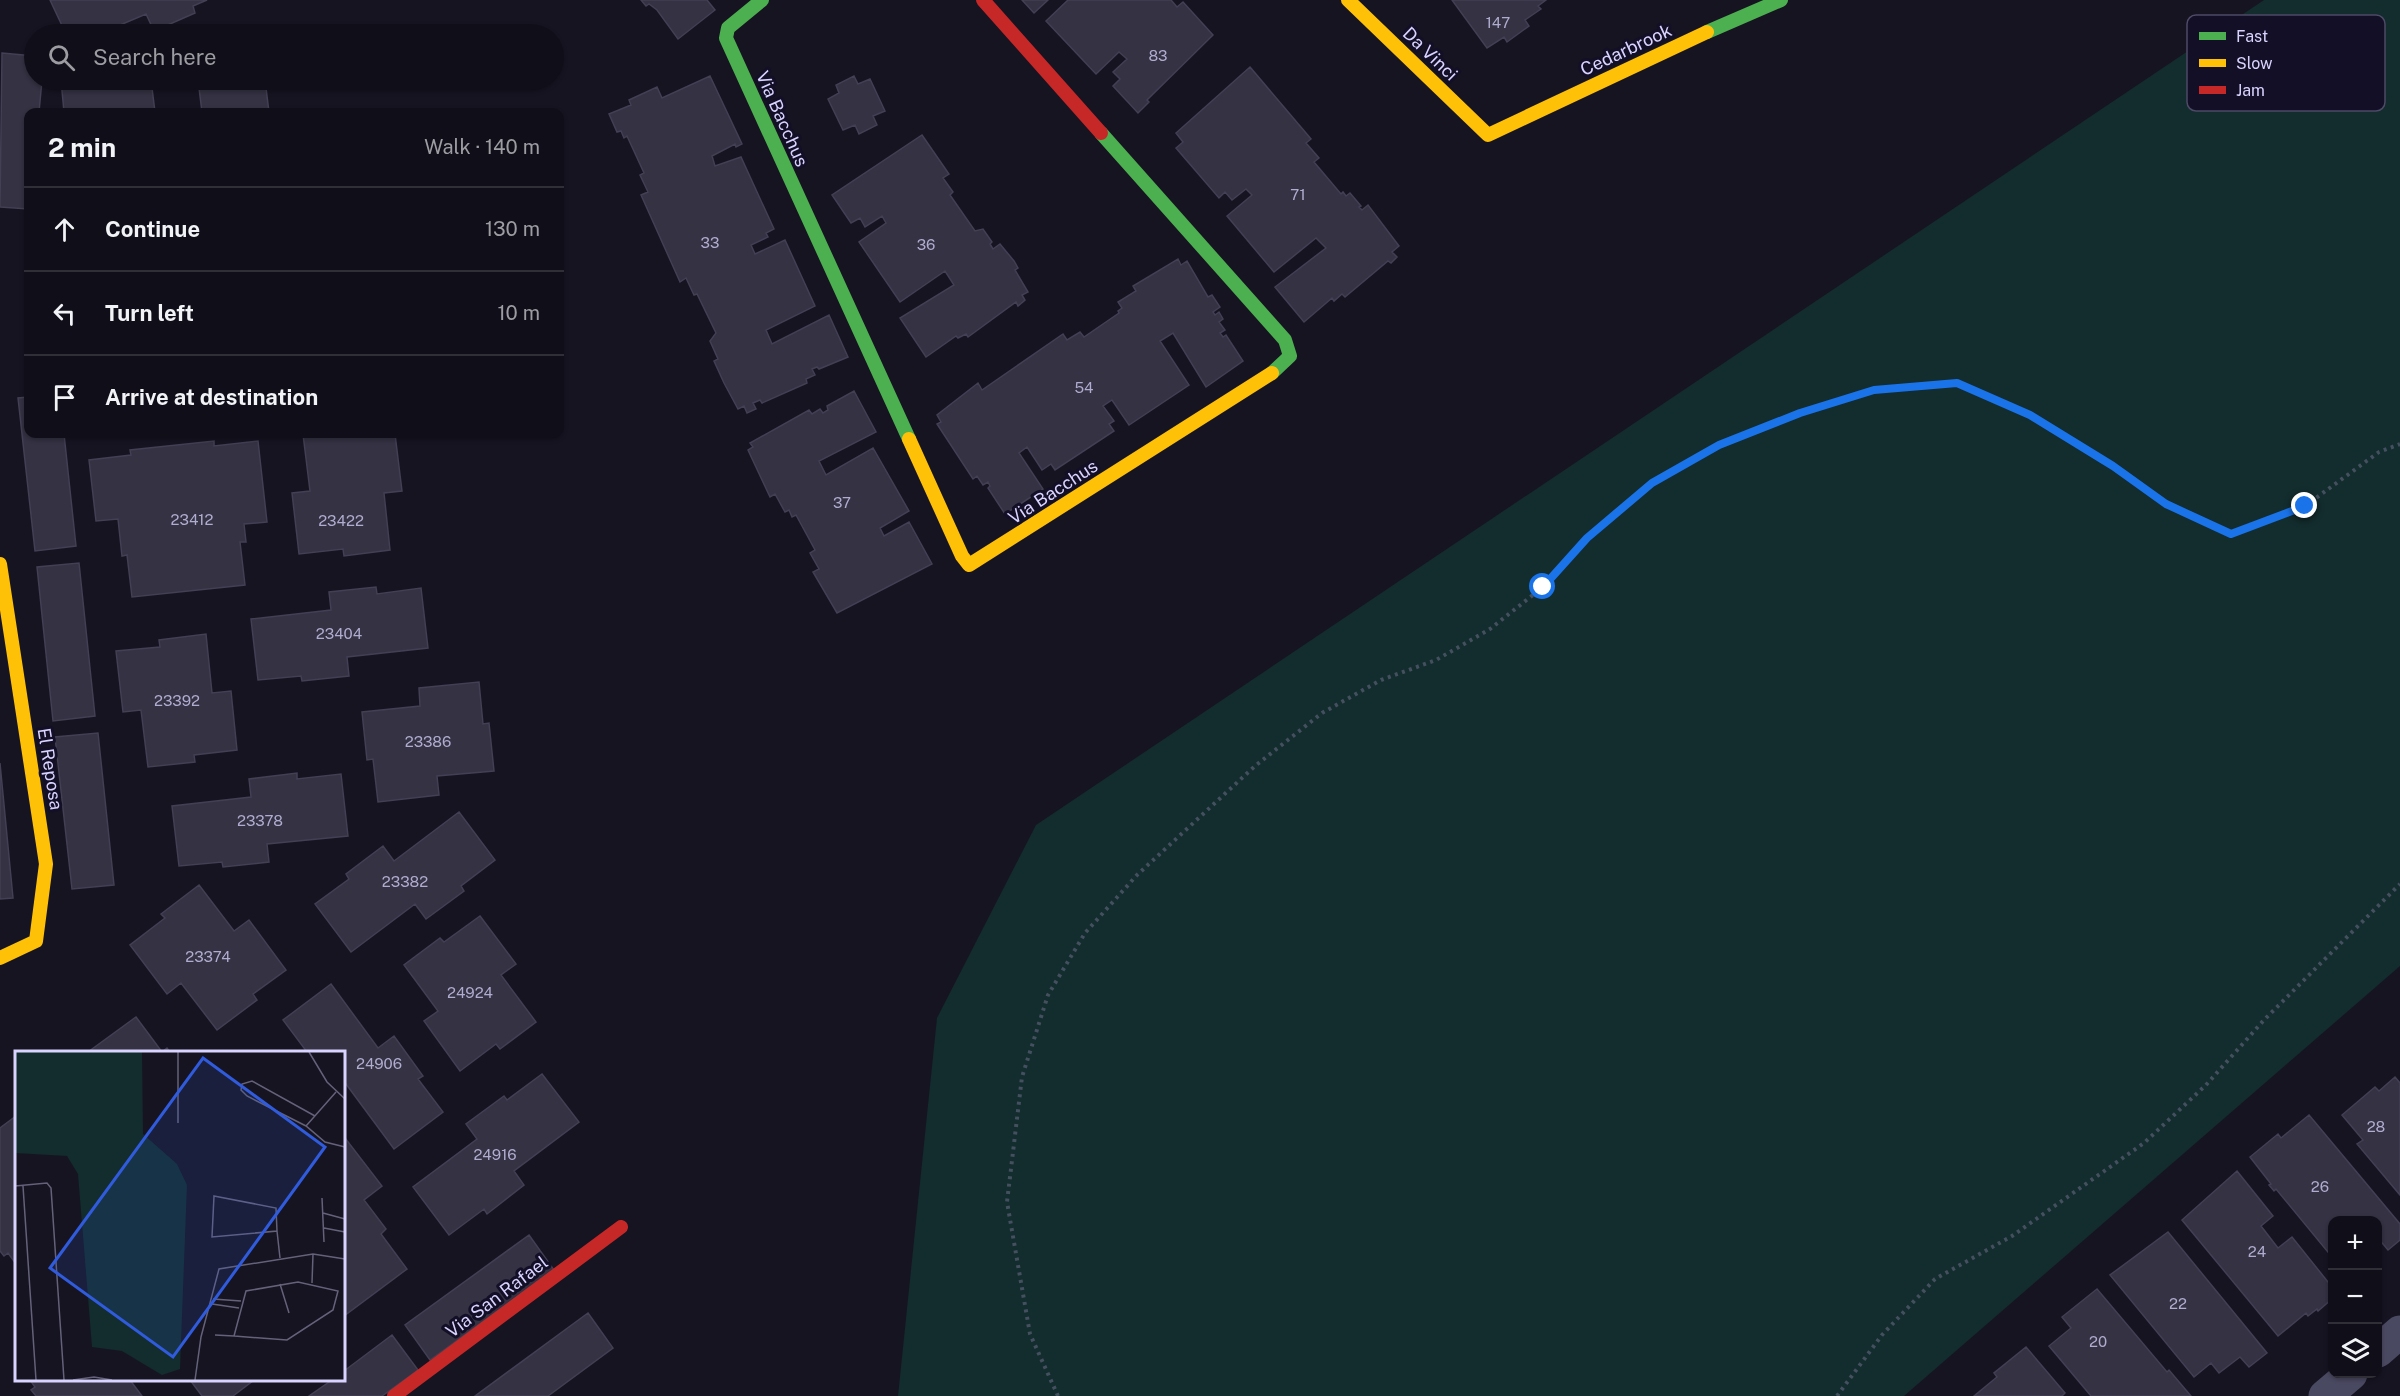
<!DOCTYPE html>
<meta charset="utf-8">
<style>
:root{--surface:#100f19;--page:#1e1d26;--text:#f1f3f6;--muted:#9c9ca2;--line:#302f38}
body{margin:0;font-family:"Public Sans",sans-serif;background:var(--page);color:var(--text)}
.controls{position:absolute;right:18px;bottom:18px;display:grid;overflow:hidden;border-radius:12px;box-shadow:0 2px 4px #0004}
.controls button{width:54px;height:54px;display:grid;place-items:center;padding:0;border:0;border-bottom:2px solid var(--line);background:var(--surface);color:var(--text);font:30px sans-serif}
.stop{position:absolute;width:18px;height:18px;margin:-14px;border:4px solid #1a73e8;border-radius:50%;background:#fff}
.stop.end{background:#1a73e8;border-color:#fff;box-shadow:0 2px 6px #0008}
.list{margin:0;padding:0;list-style:none}
h2{display:flex;justify-content:space-between;align-items:center;height:78px;margin:0;padding:0 24px;font-size:26px}
h2 small{font-size:20px;font-weight:400;color:var(--muted)}
.list li{display:grid;grid-template-columns:39px 1fr auto;gap:18px;align-items:center;box-sizing:border-box;height:84px;padding:0 24px;border-top:2px solid var(--line)}
.list b{display:block;font-size:22px;white-space:nowrap}
.list em{font-size:20px;font-style:normal;color:var(--muted)}
.icon{flex:none;width:33px;height:33px;fill:none;stroke:currentColor;stroke-width:2;stroke-linecap:round;stroke-linejoin:round}
.map{position:relative;flex:none;width:2400px;height:1396px;overflow:hidden}
.search{position:absolute;background:var(--surface);box-shadow:0 2px 4px #0004;left:24px;top:24px;width:540px;height:66px;display:flex;align-items:center;gap:15px;box-sizing:border-box;padding:0 21px;border-radius:33px;color:var(--muted);font-size:22px}
.panel{position:absolute;background:var(--surface);box-shadow:0 2px 4px #0004;left:24px;top:108px;width:540px;height:330px;border-radius:12px}
.map>svg:first-child{display:block}
.green{fill:#132c2d}
.building{fill:#343243;stroke:#433f54;stroke-width:1.5}
.lines{fill:none;stroke-linecap:round;stroke-linejoin:round}
.path{stroke:#44505f;stroke-width:4;stroke-dasharray:3 4.5;stroke-linecap:butt}
.street{stroke:#4a4962;stroke-width:33}
.fast{stroke:#4caf50;stroke-width:14}
.slow{stroke:#ffc107;stroke-width:14}
.jam{stroke:#c62828;stroke-width:14}
.route{stroke:#1a73e8;stroke-width:8}
.labels{text-anchor:middle;stroke-width:6;stroke-linejoin:round;paint-order:stroke}
.number-label{font-size:15px;fill:#b0acd0}
.street-label{font-size:18px;fill:#d9d4ff;stroke:#130f26}
.inset-road{fill:none;stroke:#64617a;stroke-width:1.5}
.view{fill:#305bdc;fill-opacity:0.15;stroke:#305bdc;stroke-width:3}
.inset-edge{fill:none;stroke:#d9d4ff;stroke-width:3}
.key{fill:#130f26;stroke:#4e4a67;stroke-width:1.5}
.key-label{font-size:16px;fill:#d9d4ff}
</style>
<div class="map">
<svg width="2400" height="1396" viewBox="0 0 2400 1396">
<rect width="100%" height="100%" fill="#161421"/>
<path class="green" d="M2264,0H2400V966L1904,1396H898L937,1018L1036,825Z"/>
<path class="building" d="M50,0H207L193,6L195,13L154,31L146,14L99,34H66Z
M641,0H707L715,10L678,39L657,10L649,4L646,6Z
M1022,0H1048L1034,13Z
M1068,0H1171L1177,7L1183,2L1213,35L1147,100L1149,102L1138,113L1113,86L1120,79L1113,72L1127,59L1119,52L1096,74L1046,21Z
M1452,0H1546L1538,6L1541,9L1525,20L1529,26L1507,42L1504,37L1487,48Z
M260,28V34H205Z
M2,53L34,56V80H42L39,112H28V209L0,207Z
M1250,67L1311,139L1306,143L1319,158L1314,162L1341,194L1343,192L1346,196L1350,193L1361,206L1359,207L1362,210L1368,205L1399,246L1392,252L1397,257L1391,263L1388,261L1345,297L1342,294L1334,301L1332,298L1304,322L1275,287L1326,248L1316,238L1274,272L1227,216L1252,195L1246,189L1232,200L1225,192L1219,198L1176,148L1183,142L1176,133Z
M710,76L742,144L736,147L735,144L712,156L715,166L741,157L774,229L766,233L768,237L751,245L755,254L785,240L815,306L766,330L772,344L829,315L848,357L819,369L817,367L812,369L815,375L806,379L807,383L762,403L760,400L753,403L756,409L747,413L744,406L738,409L724,383L714,361L718,359L710,341L716,333L697,294L694,295L686,278L680,282L641,195L648,192L640,175L644,173L627,136L624,138L621,131L617,132L609,114L631,105L629,100L657,87L662,98Z
M854,76L858,84L870,79L885,111L873,116L877,125L859,134L855,125L843,130L828,99L839,93L836,85Z
M61,80H151L155,112H64Z
M198,80H265L269,112H202Z
M922,135L949,174L943,178L953,192L950,195L975,231L983,229L992,242L990,244L993,249L1000,244L1014,261L1018,268L1015,270L1028,292L1022,295L1025,300L1018,306L1016,302L968,337L966,334L958,338L956,336L926,357L900,318L954,285L945,271L900,302L859,242L886,223L882,216L865,227L860,218L851,223L832,195Z
M1178,259L1181,265L1187,261L1208,297L1212,295L1220,307L1213,312L1215,315L1219,312L1223,319L1219,322L1225,330L1220,333L1223,337L1226,335L1243,361L1206,387L1173,333L1160,341L1189,385L1129,425L1112,400L1103,406L1114,421L1109,424L1114,431L1055,470L1051,464L1042,470L1027,447L1019,453L1043,489L1005,514L988,488L990,486L988,482L983,485L977,476L973,479L937,424L941,422L937,415L978,383L982,390L1063,334L1067,340L1080,332L1084,337L1119,313L1118,311L1122,308L1118,302L1136,291L1133,286Z
M854,391L876,432L819,461L826,475L873,448L909,511L880,528L884,536L909,522L932,564L837,613L813,572L819,569L810,553L815,550L796,515L792,517L789,510L785,512L775,494L770,497L748,450L753,447L750,443L809,410L812,414L820,409L823,413L828,410L827,406Z
M28,397V434H64L76,546L35,551L18,398Z
M303,434H395L402,491L384,493L390,550L344,556L343,549L299,554L292,493L310,491Z
M214,441V446L258,441L267,522L244,524L246,542H240L245,585L132,597L127,555L122,556L118,519L96,521L89,460L131,455L130,450Z
M79,563L95,716L53,721L37,567Z
M376,587L377,594L421,588L428,648L347,657L349,676L302,681L301,676L258,680L251,619L331,610L329,592Z
M206,634L212,693L231,691L237,750L194,755L195,762L148,767L141,710L123,712L116,651L160,647L159,640Z
M479,682L483,724L489,723L494,771L437,776L439,795L378,802L373,759L367,760L362,712L420,706L419,688Z
M98,733L114,885L72,889L55,737Z
M0,763L13,898L0,899Z
M297,773V779L341,774L348,836L267,844L269,862L223,867L222,862L179,866L172,806L251,797L249,779Z
M459,812L495,860L461,886L464,891L426,919L415,904L351,952L315,904L349,879L346,874L383,846L394,861Z
M199,885L234,931L249,920L286,970L253,994L257,1000L217,1030L181,983L167,994L130,945L165,918L161,914Z
M480,916L516,964L501,975L536,1022L500,1049L496,1044L460,1071L424,1021L438,1011L404,965L440,938L444,942Z
M331,984L378,1048L394,1036L423,1076L418,1079L443,1112L394,1149L346,1084L344,1086V1052H307L283,1020Z
M136,1017L162,1052L167,1048L170,1052H88Z
M542,1074L579,1122L514,1171L524,1185L487,1214L484,1209L449,1235L413,1187L477,1139L466,1124L504,1096L507,1100Z
M2395,1077L2400,1083V1195L2357,1144L2363,1140L2342,1115L2375,1087L2379,1091Z
M2309,1115L2400,1224V1240L2388,1250L2378,1238V1220H2332V1257L2276,1189L2274,1191L2269,1185L2271,1184L2250,1157L2278,1134L2281,1138Z
M16,1116V1264L8,1253L4,1256L0,1251V1128Z
M345,1138L382,1186L364,1200L386,1229L381,1234L407,1269L344,1316Z
M2237,1171L2273,1216L2261,1226L2278,1248L2292,1237L2332,1287V1299L2318,1311L2317,1309L2308,1316L2306,1313L2278,1336L2182,1220Z
M2168,1232L2267,1353L2249,1367L2240,1357L2219,1373L2211,1363L2194,1377L2110,1275Z
M529,1235L554,1270L430,1360L405,1325Z
M2097,1289L2167,1372L2169,1370L2191,1396H2091L2049,1346L2071,1328L2062,1317Z
M588,1313L613,1348L548,1396H475Z
M392,1335L418,1370L382,1396H309L332,1380H344V1371Z
M2026,1347L2065,1393L2062,1396H1974L1997,1377L1994,1373Z
M30,1380H130L142,1396H36L31,1390L35,1387Z
M190,1380H254L233,1396H202Z"/>
<g class="lines">
<path class="path" d="M1058,1396L1030,1334L1007,1202L1022,1077L1048,995L1085,933L1137,875L1255,766L1322,713L1381,680L1436,660L1490,629L1543,587L1587,538L1652,483L1718,445L1800,413L1874,390L1957,383L2030,415L2113,466L2166,503L2231,535L2305,506L2379,452L2400,444
M1837,1396L1882,1335L1935,1279L2012,1236L2144,1143L2206,1085L2264,1020L2400,884"/>
<path class="street" d="M2378,1351L2400,1332
M2325,1396L2351,1374"/>
<path class="fast" d="M762,0L728,28L726,38L909,439
M1707,32L1781,0
M1101,133L1285,340L1290,356L1272,373"/>
<path class="slow" d="M1348,0L1488,135L1707,32
M909,439L962,556L969,565L1272,373
M0,564L46,864L36,941L0,958"/>
<path class="jam" d="M983,0L1101,133
M394,1396L621,1227"/>
</g>
<g class="lines">
<path class="route" d="M1543,587L1587,538L1652,483L1719,445L1800,413L1874,390L1957,383L2030,415L2113,466L2166,504L2231,534L2305,506"/>
</g>
<g class="labels">
<g class="number-label">
<text x="1498" y="28">147</text>
<text x="1158" y="61">83</text>
<text x="1298" y="200">71</text>
<text x="710" y="248">33</text>
<text x="926" y="250">36</text>
<text x="1084" y="393">54</text>
<text x="842" y="508">37</text>
<text x="192" y="525">23412</text>
<text x="341" y="526">23422</text>
<text x="339" y="639">23404</text>
<text x="177" y="706">23392</text>
<text x="428" y="747">23386</text>
<text x="260" y="826">23378</text>
<text x="405" y="887">23382</text>
<text x="208" y="962">23374</text>
<text x="470" y="998">24924</text>
<text x="379" y="1069">24906</text>
<text x="2376" y="1132">28</text>
<text x="495" y="1160">24916</text>
<text x="2320" y="1192">26</text>
<text x="2257" y="1257">24</text>
<text x="2178" y="1309">22</text>
<text x="2098" y="1347">20</text>
</g>
<g class="street-label">
<text transform="translate(1626 50) rotate(-25)" y="6">Cedarbrook</text>
<text transform="translate(1430 54) rotate(44)" y="6">Da Vinci</text>
<text transform="translate(782 119) rotate(66)" y="6">Via Bacchus</text>
<text transform="translate(1053 492) rotate(-33)" y="6">Via Bacchus</text>
<text transform="translate(50 769) rotate(81)" y="6">El Reposa</text>
<text transform="translate(497 1297) rotate(-37)" y="6">Via San Rafael</text>
</g>
</g>
<g transform="translate(15 1051)">
<rect width="330" height="330" fill="#161421"/>
<path d="M0,1H127L128,83L162,113L172,134L165,318L147,324L107,300L77,296L63,123L52,105L0,102Z" fill="#132c2d"/>
<path class="inset-road" d="M163,1V72M294,1L312,31L330,48M300,65L237,30L227,33L226,39L232,45L291,75L310,91L330,96M291,75L321,41M0,135L32,132L36,137L49,329M8,135L21,329M199,145L261,157L262,180L197,186ZM307,147L309,191M308,162L330,168M309,177L330,181M262,180L265,207M297,232L298,203M265,233L274,262M198,248L226,250M197,253L224,257M200,284L219,285L272,289L318,259L323,240L283,231L231,240L219,285M58,329L79,326L97,329M180,329L186,286L204,218L298,203L330,208"/>
<path class="view" d="M188,7L310,96L158,306L35,217Z"/>
<rect width="330" height="330" class="inset-edge"/>
</g>
<rect x="2187" y="15" width="198" height="96" rx="9" class="key"/>
<rect x="2199" y="32" width="27" height="8" fill="#4caf50"/>
<rect x="2199" y="59" width="27" height="8" fill="#ffc107"/>
<rect x="2199" y="86" width="27" height="8" fill="#c62828"/>
<g class="key-label">
<text x="2236" y="42">Fast</text>
<text x="2236" y="69">Slow</text>
<text x="2236" y="96">Jam</text>
</g>
</svg>
<div class="controls">
<button>+</button>
<button>−</button>
<button><svg class="icon" aria-label="layers" viewBox="0 0 24 24"><path d="M12 4l9 5-9 5-9-5zM3 14l9 5 9-5"/></svg></button>
</div>
<div class="stop" style="left:1543px;top:587px"></div>
<div class="stop end" style="left:2305px;top:506px"></div>
<div class="search"><svg class="icon" aria-label="search" viewBox="0 0 24 24"><circle cx="10" cy="10" r="6"/><path d="M15 15l6 6"/></svg>Search here</div>
<section class="panel">
<h2>2 min<small>Walk · 140 m</small></h2>
<ul class="list">
<li><svg class="icon" aria-label="ahead" viewBox="0 0 24 24"><path d="M12 20V5M6 11l6-6 6 6"/></svg><div><b>Continue</b></div><em>130 m</em></li>
<li><svg class="icon" aria-label="left" viewBox="0 0 24 24"><path d="M17 20v-9H6M10 6l-5 5 5 5"/></svg><div><b>Turn left</b></div><em>10 m</em></li>
<li><svg class="icon" aria-label="arrive" viewBox="0 0 24 24"><path d="M6 21V4h12l-3 4 3 4H6"/></svg><div><b>Arrive at destination</b></div></li>
</ul>
</section>
</div>
